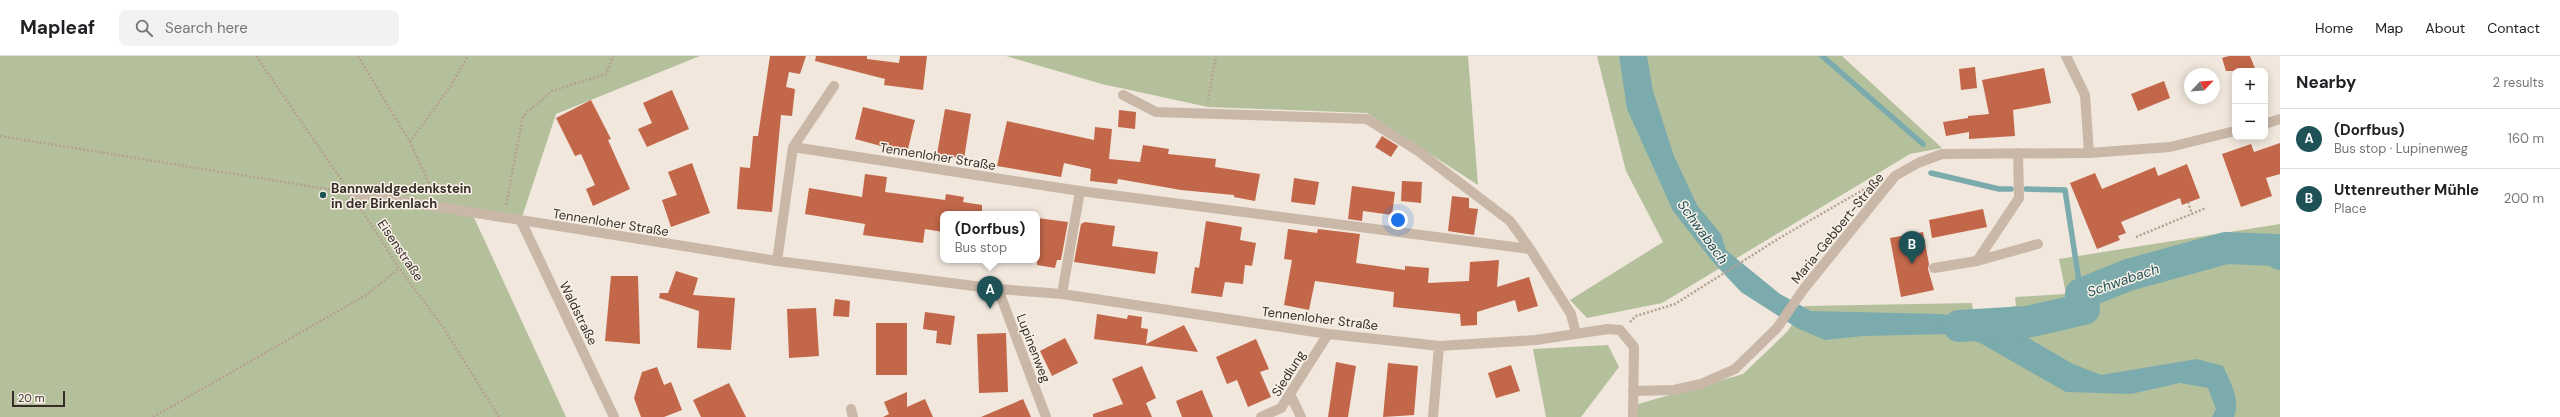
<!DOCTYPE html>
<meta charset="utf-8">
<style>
:root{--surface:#fff;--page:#f2f2f2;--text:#202124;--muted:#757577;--line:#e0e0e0;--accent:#1f5256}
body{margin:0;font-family:"DM Sans",sans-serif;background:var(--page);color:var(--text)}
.controls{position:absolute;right:12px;top:12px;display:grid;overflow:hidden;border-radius:8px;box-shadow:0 2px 10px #0003}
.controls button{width:36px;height:36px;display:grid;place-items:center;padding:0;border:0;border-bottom:1px solid var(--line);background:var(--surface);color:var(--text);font:20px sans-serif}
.compass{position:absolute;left:2184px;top:12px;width:36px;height:36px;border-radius:50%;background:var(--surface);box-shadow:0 2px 10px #0003;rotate:65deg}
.scale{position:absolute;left:12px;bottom:10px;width:53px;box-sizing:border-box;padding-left:4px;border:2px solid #362d28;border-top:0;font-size:11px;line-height:14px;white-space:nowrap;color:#362d28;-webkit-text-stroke:3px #f9f1e8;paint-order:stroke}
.you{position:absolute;left:1398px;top:164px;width:14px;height:14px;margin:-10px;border:3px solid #fff;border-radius:50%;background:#1a73e8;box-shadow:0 0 0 6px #1a73e833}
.badge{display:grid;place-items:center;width:26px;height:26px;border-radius:50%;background:var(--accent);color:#fff;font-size:13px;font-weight:700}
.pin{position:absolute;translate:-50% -33px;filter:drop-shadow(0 1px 2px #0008)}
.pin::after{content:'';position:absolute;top:21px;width:14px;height:12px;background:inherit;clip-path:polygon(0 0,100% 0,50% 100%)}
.popup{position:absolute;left:940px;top:155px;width:100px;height:52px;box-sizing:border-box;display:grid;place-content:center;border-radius:8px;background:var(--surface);filter:drop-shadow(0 1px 3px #0005);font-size:13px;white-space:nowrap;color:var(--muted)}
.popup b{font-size:15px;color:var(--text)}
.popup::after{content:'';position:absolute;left:50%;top:100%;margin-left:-8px;border:8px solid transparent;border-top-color:var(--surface)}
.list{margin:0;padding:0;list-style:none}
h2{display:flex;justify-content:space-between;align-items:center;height:52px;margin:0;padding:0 16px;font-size:17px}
h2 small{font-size:13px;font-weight:400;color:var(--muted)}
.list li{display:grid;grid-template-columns:26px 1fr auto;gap:12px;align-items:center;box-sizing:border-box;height:60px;padding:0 16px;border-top:1px solid var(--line)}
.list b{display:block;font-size:15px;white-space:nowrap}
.list p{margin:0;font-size:13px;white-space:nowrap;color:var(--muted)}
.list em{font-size:13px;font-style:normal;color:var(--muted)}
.icon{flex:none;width:22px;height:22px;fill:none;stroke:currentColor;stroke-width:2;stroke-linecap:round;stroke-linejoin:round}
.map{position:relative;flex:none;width:2280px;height:361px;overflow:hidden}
header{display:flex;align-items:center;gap:24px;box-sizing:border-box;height:56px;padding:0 20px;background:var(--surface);border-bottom:1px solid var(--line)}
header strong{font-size:19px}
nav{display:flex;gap:22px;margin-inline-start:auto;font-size:14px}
.search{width:280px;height:36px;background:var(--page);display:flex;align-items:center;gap:10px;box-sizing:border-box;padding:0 14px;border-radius:8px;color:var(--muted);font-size:15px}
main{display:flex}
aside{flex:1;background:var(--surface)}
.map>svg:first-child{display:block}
.green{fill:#b4c09c}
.water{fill:#7cabae}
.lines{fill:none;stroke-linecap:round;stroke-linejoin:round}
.stream{stroke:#7cabae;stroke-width:5.5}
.river{stroke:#7cabae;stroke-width:32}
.building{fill:#c26749}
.path{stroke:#b5a192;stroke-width:2.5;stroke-dasharray:2 2;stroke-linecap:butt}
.minor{stroke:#c9b7a8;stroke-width:10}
.poi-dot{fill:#1f5256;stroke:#f9f1e8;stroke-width:1.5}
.labels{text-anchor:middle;stroke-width:3;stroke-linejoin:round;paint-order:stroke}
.street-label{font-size:13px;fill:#362d28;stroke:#f9f1e8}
.poi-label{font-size:13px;font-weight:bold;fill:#362d28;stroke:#f9f1e8;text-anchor:start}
.water-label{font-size:14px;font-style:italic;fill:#1f5256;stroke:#f9f1e8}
</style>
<header>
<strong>Mapleaf</strong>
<div class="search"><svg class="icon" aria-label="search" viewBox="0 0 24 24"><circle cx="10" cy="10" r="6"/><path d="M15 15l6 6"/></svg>Search here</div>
<nav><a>Home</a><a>Map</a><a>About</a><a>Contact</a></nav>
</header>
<main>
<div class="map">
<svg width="2280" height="361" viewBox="0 0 2280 361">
<rect width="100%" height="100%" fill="#f1e7dc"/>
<path class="green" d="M0,0H700L556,58L522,161L471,155L566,361H0Z
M1006,0H1468L1478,129L1367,57L1208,51L1102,28Z
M1597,0H1842L1942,92L1910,98L1662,247L1587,262L1570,244L1663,186L1626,115Z
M2280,168V361H1638V348L1743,318L1787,276L1805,250L1972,247L1973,256L2016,250L2015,241L2066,238L2059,203Z
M1608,289L1619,311L1581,361H1546L1533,293Z"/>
<path class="water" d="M1619,0H1647L1653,35L1674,100L1697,149L1721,178L1726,194L1780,238L1811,255L1941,258L1984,265L2018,276L2073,308L2101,319L2197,303L2223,310C2230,325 2241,344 2234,361H2212L2216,353L2208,332L2180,327L2131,338L2066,336L1980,287L1952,278L1863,280L1825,284L1797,272L1741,236L1713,206L1673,155L1627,53Z"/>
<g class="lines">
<path class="stream" d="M1822,0L1923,88
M1931,117L1999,133H2011
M2026,133L2065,134L2081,238"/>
<path class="river" d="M1959,270L2027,266L2084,253L2081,238L2128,219L2226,192L2277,194L2280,198"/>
</g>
<path class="building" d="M770,0H806L800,18L789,16L786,31L795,33L792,60L781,59L772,156L737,153L740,111L750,112L753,80H758Z
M816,0H867V3L899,7L900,0H927L923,34L884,29L885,23L815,5Z
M2229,0H2250L2256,15H2226L2222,2Z
M1975,11L1977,32L1961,34L1959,13Z
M2044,12L2051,47L2013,54L2015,80L1969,83V76L1946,80L1943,66L1968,62V60L1989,58L1982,24Z
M2164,25L2170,42L2138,55L2131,38Z
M672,34L689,73L647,91L638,73L652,67L643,47Z
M591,44L611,83L608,84L630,133L593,150L586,133L595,129L581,98L575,100L556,62Z
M863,51L915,64L907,97L855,83Z
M945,53L971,58L964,103L937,98Z
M1119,54L1136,56L1135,73L1118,71Z
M1007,65L1094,84L1095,71L1112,73L1109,103L1140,106L1143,89L1169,93L1168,98L1216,103L1215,111L1260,118L1255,145L1234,141V139L1181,134L1118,123L1117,128L1090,125L1091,113L1064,107L1061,121L997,110Z
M1382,80L1398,90L1391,101L1375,91Z
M2280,87V118L2266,122L2272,140L2241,151L2222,98L2251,88L2254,96Z
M692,107L710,157L671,171L662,144L677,139L668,116Z
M2187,108L2200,142L2182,149L2180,142L2121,166L2126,177L2118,180L2120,184L2097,193L2070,127L2095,117L2102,133L2155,111L2158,120Z
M865,118L887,121L885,136L945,144L946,138L964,141L963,146L982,149V158H943V176L925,173L923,187L863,179L865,168L805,158L809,132L862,141Z
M1294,122L1319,126L1315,149L1291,146Z
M1402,125L1422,126L1421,147L1401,145Z
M1352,130L1395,136L1392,159L1363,155L1362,165L1348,163Z
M1452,140L1469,142V152L1478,153L1474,179L1448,175Z
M1983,153L1987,171L1932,182L1929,164Z
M1037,162L1068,166L1061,204H1057L1055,212L1037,209Z
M1206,165L1242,171L1240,184L1256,187L1252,210L1245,209L1243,228L1225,226L1222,241L1191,237L1195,211L1199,212Z
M1085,166L1115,170L1112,190L1158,196L1155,218L1074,206L1081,168Z
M1288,173L1317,177L1318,173L1360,178L1356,207L1405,214V210L1429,212L1428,227L1469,225L1470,206L1499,204L1497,231L1529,221L1538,250L1518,256L1515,244L1477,256V269L1461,270L1460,258L1393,251L1394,236L1315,225L1309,254L1284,249L1292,204L1284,203Z
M1923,176L1929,208L1928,213L1934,234L1901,241L1890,182Z
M676,215L698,222L693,239L735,242L731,294L697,292L699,255L659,242L660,237H668Z
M611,220H638L640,288L605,285Z
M835,243L850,245L849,261L833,260Z
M816,252L819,300L789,302L787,253Z
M925,256L955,260L951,289L936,287L937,275L923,273Z
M1097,258L1127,263L1128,259L1142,261L1141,272L1148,273L1146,288L1184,269L1198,296L1094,283Z
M876,267H907V319H876Z
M1006,277L1008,336L979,337L977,278Z
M1065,282L1078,307L1052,320L1040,295Z
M1256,283L1269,313L1260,316L1271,341L1248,351L1237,324L1227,328L1216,301Z
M1336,306L1356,310L1348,361H1328Z
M1388,307L1418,310L1414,359L1383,361Z
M1511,309L1520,335L1496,342L1488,317Z
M1142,310L1156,342L1146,347L1152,361H1093V358L1123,348L1112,323Z
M657,311L664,329L671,326L682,354L664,361H641L634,342L642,316Z
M729,327L746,361H701L693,344Z
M1202,334L1213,361H1182L1176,345Z
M907,336V351L925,343L933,361H883L889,358L884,346Z
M1023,343L1031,361H981Z"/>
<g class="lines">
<path class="path" d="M256,0L343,126
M358,0L410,86L433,136
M1208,44L1216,0
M0,80L339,135
M410,86L450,31L468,0
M2188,146L2192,158
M506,149L523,60L552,35L606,18L613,0
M361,153L399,212L443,271L499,361
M2136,181L2206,152
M1630,266L1636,260L1675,248L1778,183L1868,131
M153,361L368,238L399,212"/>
<path class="minor" d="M2066,0L2085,39L2089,97
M1123,39L1156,56L1367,63L1418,95L1510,165L1530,193
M2265,68L2280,63
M793,91L834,30
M351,137L777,205L998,233L1062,238L1328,278L1404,286L1439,290L1536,284L1608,273L1620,274L1634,291L1633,361
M521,165L614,361
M777,205L793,91L1080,135L1530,193L1571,258L1576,278
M1977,205L2038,188
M1934,212L1977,205L2019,142L2018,97
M998,233L1046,361
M1062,238L1080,135
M1633,335L1674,334L1701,328L1735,313L1777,272L1803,234L1895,120L1918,107L1942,98L2089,97L2170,91L2235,75
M1290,338L1301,361
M851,353L853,361
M1261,361L1281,352L1328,278
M1433,361L1439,290"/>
</g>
<circle class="poi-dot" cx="323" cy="139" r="4"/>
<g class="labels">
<g class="street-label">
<text transform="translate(938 100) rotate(9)" y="5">Tennenloher Straße</text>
<text transform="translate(611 166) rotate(9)" y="5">Tennenloher Straße</text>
<text transform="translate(1837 172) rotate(-51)" y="5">Maria-Gebbert-Straße</text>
<text transform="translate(401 194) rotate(56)" y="5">Eisenstraße</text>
<text transform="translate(579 257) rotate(64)" y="5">Waldstraße</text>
<text transform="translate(1320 262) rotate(7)" y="5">Tennenloher Straße</text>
<text transform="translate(1034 292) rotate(69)" y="5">Lupinenweg</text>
<text transform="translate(1288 317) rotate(-58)" y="5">Siedlung</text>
</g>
<g class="poi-label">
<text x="331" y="137">Bannwaldgedenkstein<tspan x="331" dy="15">in der Birkenlach</tspan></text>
</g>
<g class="water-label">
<text transform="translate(1703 176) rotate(54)" y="5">Schwabach</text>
<text transform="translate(2123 224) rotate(-19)" y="5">Schwabach</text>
</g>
</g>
</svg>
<div class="controls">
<button>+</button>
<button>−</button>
</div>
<svg class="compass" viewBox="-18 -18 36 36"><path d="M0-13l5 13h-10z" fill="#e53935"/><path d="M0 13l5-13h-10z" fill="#757577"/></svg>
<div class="scale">20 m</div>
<div class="you"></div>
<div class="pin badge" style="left:990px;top:253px">A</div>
<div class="popup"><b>(Dorfbus)</b>Bus stop</div>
<div class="pin badge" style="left:1912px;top:208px">B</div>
</div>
<aside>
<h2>Nearby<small>2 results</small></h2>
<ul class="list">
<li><span class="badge">A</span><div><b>(Dorfbus)</b><p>Bus stop · Lupinenweg</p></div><em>160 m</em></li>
<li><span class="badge">B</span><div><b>Uttenreuther Mühle</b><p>Place</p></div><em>200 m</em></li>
</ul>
</aside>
</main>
